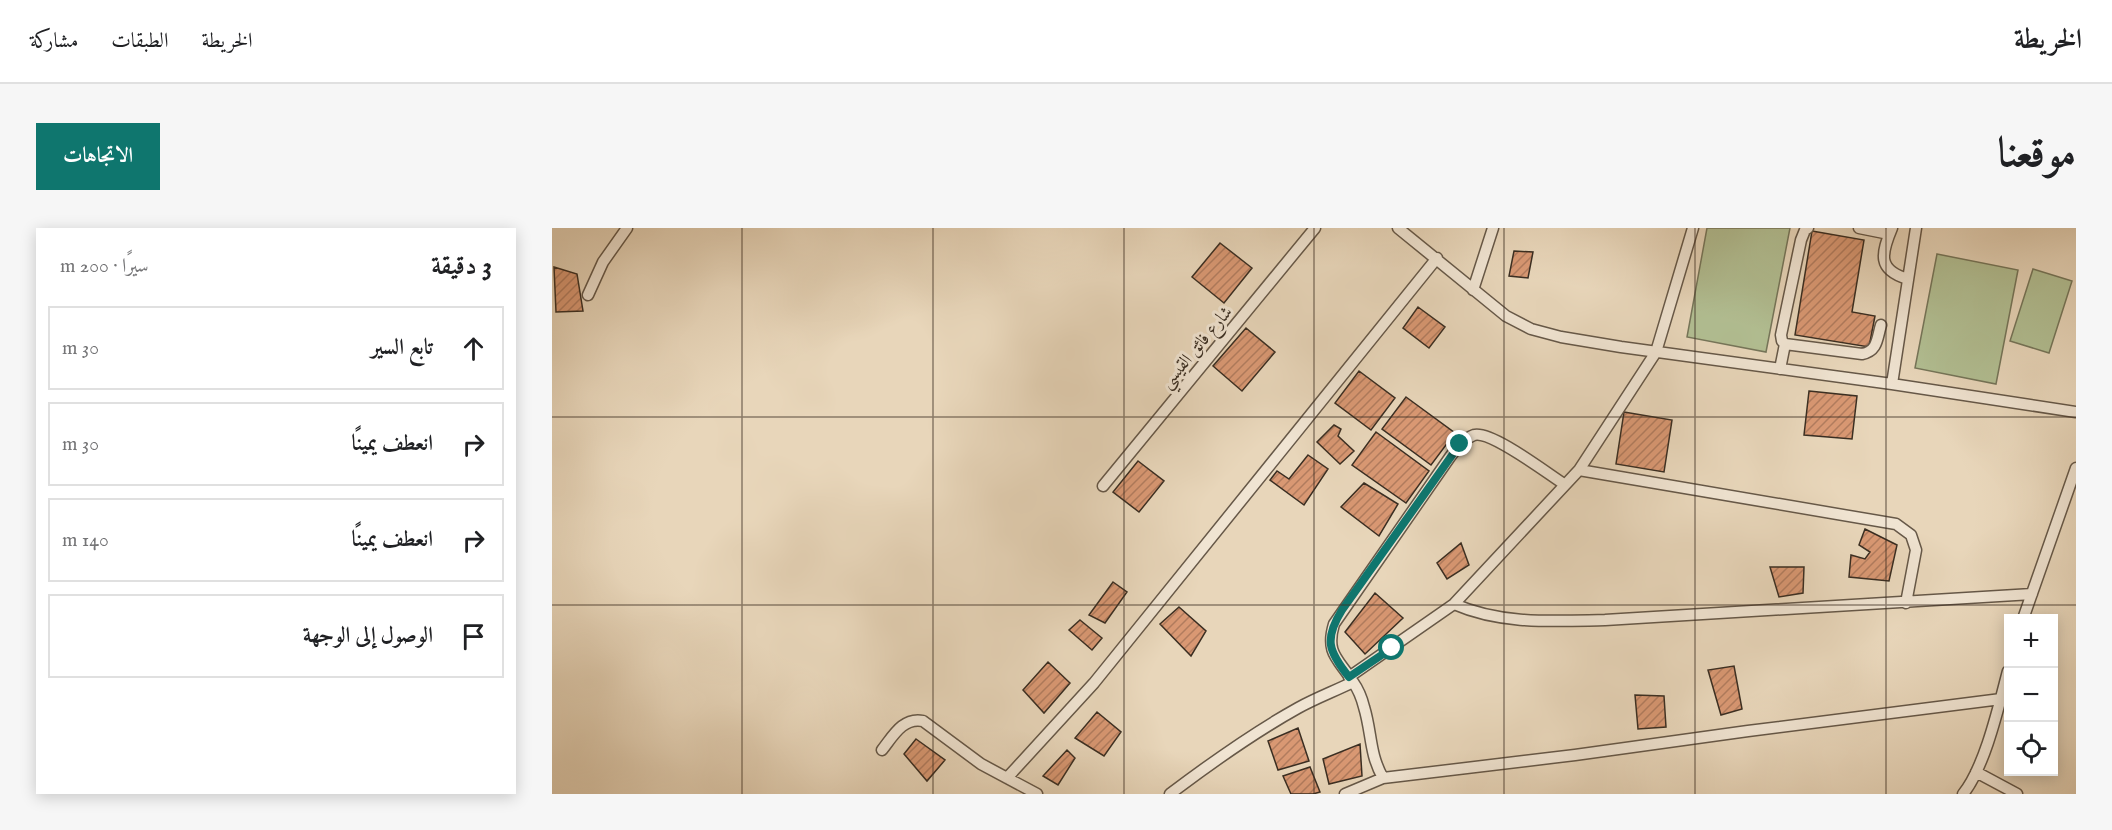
<!DOCTYPE html>
<html lang="ar">
<meta charset="utf-8">
<style>
:root{--surface:#fff;--page:#f6f6f6;--text:#202124;--muted:#757577;--line:#e0e0e0;--accent:#0f766e}
body{margin:0;font-family:"IM FELL English",Amiri,serif;background:var(--page);color:var(--text);direction:rtl}
.controls{position:absolute;right:18px;bottom:18px;display:grid;overflow:hidden;border-radius:0px;box-shadow:0 3px 15px #0003}
.controls button{width:54px;height:54px;display:grid;place-items:center;padding:0;border:0;border-bottom:2px solid var(--line);background:var(--surface);color:var(--text);font:30px sans-serif}
.stop{position:absolute;width:18px;height:18px;margin:-14px;border:4px solid #0f766e;border-radius:50%;background:#fff}
.stop.end{background:#0f766e;border-color:#fff;box-shadow:0 2px 6px #0008}
.list{margin:0;padding:0;list-style:none}
h2{display:flex;justify-content:space-between;align-items:center;height:78px;margin:0;padding:0 24px;font-size:26px}
h2 small{font-size:20px;font-weight:400;color:var(--muted)}
.list li{display:grid;grid-template-columns:39px 1fr auto;gap:18px;align-items:center;box-sizing:border-box;height:84px;margin:0 12px 12px;padding:0 12px;border:2px solid var(--line);border-radius:0px}
.list b{display:block;font-size:22px;white-space:nowrap}
.list em{font-size:20px;font-style:normal;color:var(--muted)}
.icon{flex:none;width:33px;height:33px;fill:none;stroke:currentColor;stroke-width:2;stroke-linecap:round;stroke-linejoin:round}
.map{position:relative;flex:none;width:1524px;height:566px;overflow:hidden;direction:ltr;border-radius:0px}
header{display:flex;align-items:center;gap:36px;box-sizing:border-box;height:84px;padding:0 30px;background:var(--surface);border-bottom:2px solid var(--line)}
header strong{font-size:28px}
nav{display:flex;gap:33px;margin-inline-start:auto;font-size:21px}
.intro{display:flex;align-items:center;justify-content:space-between;box-sizing:border-box;height:144px;padding:0 36px}
h1{margin:0;font-size:42px}
.button{padding:15px 27px;border-radius:0px;background:var(--accent);color:#fff;font-size:21px;font-weight:700}
main{display:flex;gap:36px;padding:0 36px}
aside{flex:1;background:var(--surface);border-radius:0px;box-shadow:0 3px 15px #0003}
.map>svg:first-child{display:block}
.garden{fill:#b2bf93;stroke:#76765a;stroke-width:1.5}
.building{fill:url(#building-hatch);stroke:#3a2e22;stroke-width:1.5}
.lines{fill:none;stroke-linecap:round;stroke-linejoin:round}
.minor-casing{stroke:#665848;stroke-width:13}
.minor{stroke:#f0e4d2;stroke-width:10}
.route{stroke:#0f766e;stroke-width:8}
.grid{fill:none;stroke:#3a2e22;stroke-width:1.5;stroke-opacity:0.55}
.labels{text-anchor:middle;stroke-width:6;stroke-linejoin:round;paint-order:stroke}
.street-label{font-size:18px;fill:#3a2e22;stroke:#f0e4d2}
</style>
<header>
<strong>الخريطة</strong>
<nav><a>الخريطة</a><a>الطبقات</a><a>مشاركة</a></nav>
</header>
<div class="intro"><h1>موقعنا</h1><a class="button">الاتجاهات</a></div>
<main>
<div class="map">
<svg width="1524" height="566" viewBox="0 0 1524 566">
<defs>
<pattern id="building-hatch" width="6" height="6" patternUnits="userSpaceOnUse" patternTransform="scale(1.5)"><rect width="6" height="6" fill="#d99873"/><path d="M-1 1l2-2M0 6l6-6M5 7l2-2" fill="none" stroke="#b17c5e"/></pattern>
</defs>
<rect width="100%" height="100%" fill="#e8d6ba"/>
<filter id="stains"><feTurbulence type="fractalNoise" baseFrequency=".00333" numOctaves="4"/><feColorMatrix values="0 0 0 0 .2 0 0 0 0 .09 0 0 0 0 .02 0 0 0 .5 -.17"/></filter>
<radialGradient id="worn" r=".72"><stop offset=".6" stop-color="#630" stop-opacity="0"/><stop offset="1" stop-color="#630" stop-opacity=".3"/></radialGradient>
<path class="garden" d="M1155,0H1238L1214,124L1135,109Z
M1385,26L1466,42L1444,156L1363,140Z
M1481,41L1520,53L1497,125L1458,113Z"/>
<path class="building" d="M1260,3L1312,12L1300,84L1323,88L1317,119L1243,107Z
M668,15L700,40L672,75L640,49Z
M962,23L981,24L976,50L957,48Z
M2,39L25,46L31,83L4,84Z
M866,79L893,99L877,120L851,100Z
M694,100L723,124L690,163L661,138Z
M807,143L843,170L819,202L783,175Z
M1257,163L1305,168L1300,211L1252,207Z
M854,169L903,205L879,237L830,201Z
M1072,184L1120,192L1112,244L1064,236Z
M782,197L789,201L786,208L802,223L788,236L765,214Z
M824,204L877,243L854,275L800,237Z
M756,227L776,241L752,277L718,252L725,243L737,251Z
M586,233L612,253L587,284L561,264Z
M812,255L846,276L827,308L789,279Z
M1313,301L1345,317L1337,353L1297,349L1299,327L1313,331L1318,324L1307,317Z
M909,315L917,337L895,351L885,335Z
M1218,339H1252L1251,365L1227,369Z
M561,354L575,364L553,395L537,387Z
M823,365L851,390L813,426L793,404Z
M627,379L654,403L639,428L608,396Z
M528,392L550,410L540,422L517,402Z
M496,434L518,455L492,485L471,462Z
M1182,438L1190,481L1169,487L1156,442Z
M1083,467L1112,468L1114,499L1086,501Z
M545,484L569,504L552,528L523,510Z
M746,500L757,533L726,542L716,513Z
M364,511L393,532L375,553L352,526Z
M808,516L810,548L777,556L771,531Z
M515,522L523,530L506,557L491,548Z
M758,539L768,564L761,566H739L731,548Z"/>
<g class="lines">
<defs>
<path id="minor" d="M846,0L954,88L979,101L1009,109L1069,119L1340,156L1524,184
M1256,0L1253,2L1249,12L1229,107L1230,113L1233,116L1310,126C1326,123 1325,110 1329,97
M1307,0L1337,6
M1340,0C1329,26 1325,42 1356,51
M921,62L941,0
M36,67L51,34L75,0
M1228,141L1233,116
M1340,156L1364,0
M1027,242L1344,296L1359,307L1364,322L1354,375
M551,258L763,0
M902,376C950,397 1002,393 1053,392L1480,366
M1471,391L1524,240
M797,449L902,376L1027,242L1104,124L1141,0
M330,522C341,508 351,489 371,493L429,536L485,566
M1424,544L1465,566
M455,550L542,455L885,30
M831,550C817,525 820,505 812,479C810,471 806,461 801,454C787,431 773,426 782,396L898,229C904,221 911,211 922,207C939,202 996,246 1012,256
M618,566C659,535 701,505 746,480C764,470 783,463 801,454
M793,566L831,550L1023,527L1196,503L1449,471
M1411,566C1433,539 1447,477 1456,443"/>
</defs>
<use href="#minor" class="minor-casing"/>
<use href="#minor" class="minor"/>
</g>
<g class="lines">
<path class="route" d="M840,420L797,449C776,423 772,411 790,382L908,216"/>
</g>
<path class="grid" d="M190,0V566M381,0V566M572,0V566M762,0V566M952,0V566M1143,0V566M1334,0V566M0,189H1524M0,377H1524"/>
<g class="labels">
<g class="street-label">
<text transform="translate(644 119) rotate(-50)" y="6">شارع فائق القيسي</text>
</g>
</g>
<rect width="100%" height="100%" filter="url(#stains)"/>
<rect width="100%" height="100%" fill="url(#worn)"/>
</svg>
<div class="controls">
<button>+</button>
<button>−</button>
<button><svg class="icon" aria-label="locate" viewBox="0 0 24 24"><circle cx="12" cy="12" r="6"/><path d="M12 2v4M12 18v4M2 12h4M18 12h4"/></svg></button>
</div>
<div class="stop" style="left:840px;top:420px"></div>
<div class="stop end" style="left:908px;top:216px"></div>
</div>
<aside>
<h2>3 دقيقة<small>سيرًا · 200 m</small></h2>
<ul class="list">
<li><svg class="icon" aria-label="ahead" viewBox="0 0 24 24"><path d="M12 20V5M6 11l6-6 6 6"/></svg><div><b>تابع السير</b></div><em>30 m</em></li>
<li><svg class="icon" aria-label="right" viewBox="0 0 24 24"><path d="M7 20v-9h11M14 6l5 5-5 5"/></svg><div><b>انعطف يمينًا</b></div><em>30 m</em></li>
<li><svg class="icon" aria-label="right" viewBox="0 0 24 24"><path d="M7 20v-9h11M14 6l5 5-5 5"/></svg><div><b>انعطف يمينًا</b></div><em>140 m</em></li>
<li><svg class="icon" aria-label="arrive" viewBox="0 0 24 24"><path d="M6 21V4h12l-3 4 3 4H6"/></svg><div><b>الوصول إلى الوجهة</b></div></li>
</ul>
</aside>
</main>
